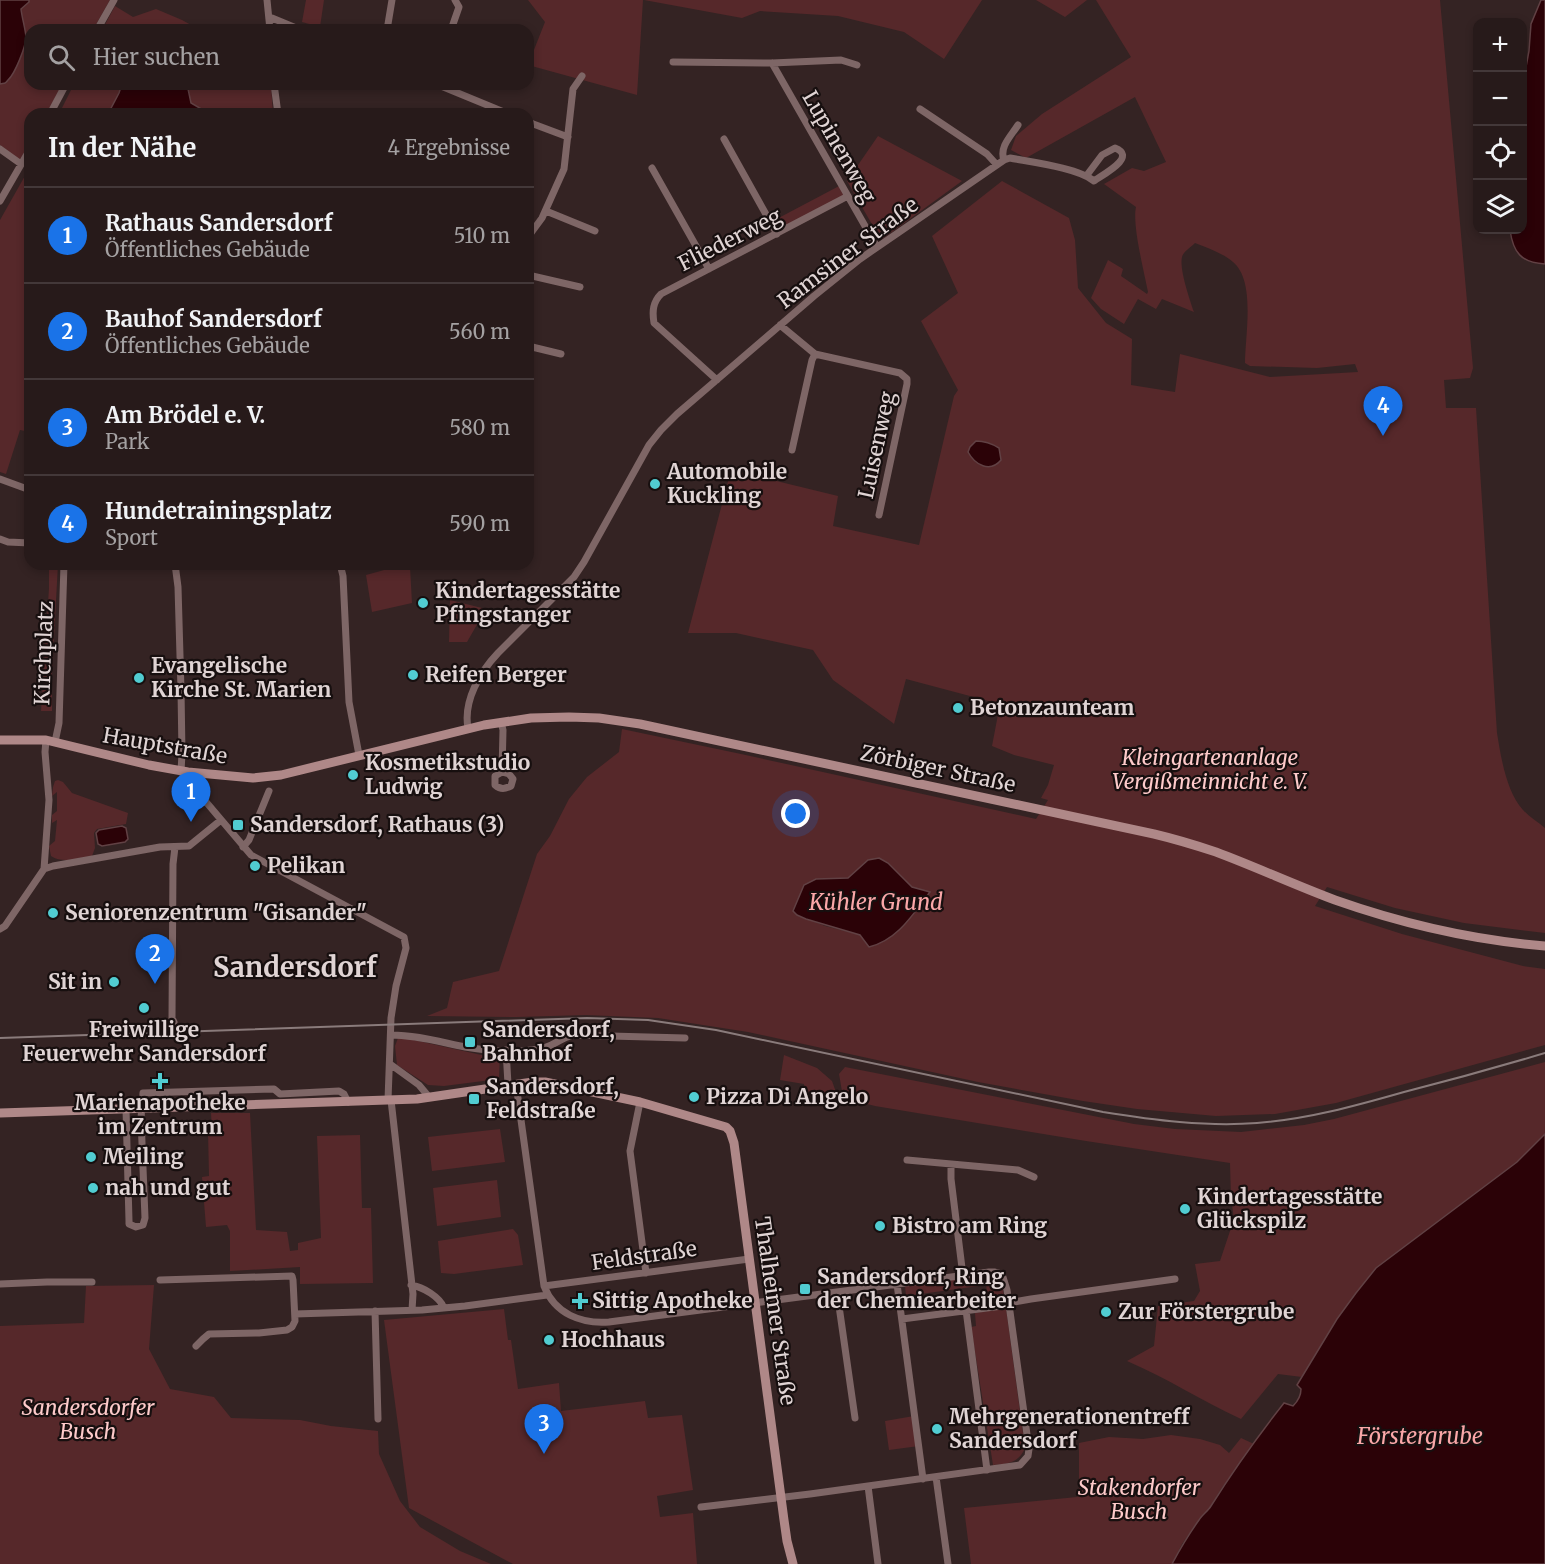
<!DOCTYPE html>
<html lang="de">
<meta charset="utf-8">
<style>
:root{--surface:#271a1a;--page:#332727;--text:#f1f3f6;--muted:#a4a1a2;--line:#433839;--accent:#1a73e8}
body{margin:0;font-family:Merriweather,serif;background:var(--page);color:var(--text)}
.controls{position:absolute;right:18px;top:18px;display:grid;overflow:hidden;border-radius:12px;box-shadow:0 3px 9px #0003}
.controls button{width:54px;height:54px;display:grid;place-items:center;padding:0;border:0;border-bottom:2px solid var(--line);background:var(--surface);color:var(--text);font:30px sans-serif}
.you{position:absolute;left:796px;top:814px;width:21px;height:21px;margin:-15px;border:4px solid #fff;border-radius:50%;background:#1a73e8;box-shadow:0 0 0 9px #1a73e833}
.badge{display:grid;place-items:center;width:39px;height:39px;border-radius:50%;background:var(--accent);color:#fff;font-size:20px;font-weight:700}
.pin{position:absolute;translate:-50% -50px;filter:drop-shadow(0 2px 3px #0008)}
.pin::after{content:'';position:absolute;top:32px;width:21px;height:18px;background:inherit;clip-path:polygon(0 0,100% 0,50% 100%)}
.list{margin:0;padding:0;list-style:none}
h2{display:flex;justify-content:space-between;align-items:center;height:78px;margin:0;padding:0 24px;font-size:26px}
h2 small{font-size:20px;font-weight:400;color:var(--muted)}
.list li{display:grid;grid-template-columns:39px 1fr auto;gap:18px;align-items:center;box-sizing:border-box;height:96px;padding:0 24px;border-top:2px solid var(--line)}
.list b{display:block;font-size:22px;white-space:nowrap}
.list p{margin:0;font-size:20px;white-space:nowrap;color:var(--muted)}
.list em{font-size:20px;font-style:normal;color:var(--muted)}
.icon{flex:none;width:33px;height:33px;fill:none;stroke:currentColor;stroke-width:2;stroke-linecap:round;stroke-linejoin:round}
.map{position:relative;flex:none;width:1545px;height:1564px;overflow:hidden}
.search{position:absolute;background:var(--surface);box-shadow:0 3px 9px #0003;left:24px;top:24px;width:510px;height:66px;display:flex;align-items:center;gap:15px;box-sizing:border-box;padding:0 21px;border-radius:18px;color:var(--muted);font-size:22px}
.panel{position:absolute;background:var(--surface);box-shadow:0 3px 9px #0003;left:24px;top:108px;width:510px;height:462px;border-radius:18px}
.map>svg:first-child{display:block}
.green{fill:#56282a;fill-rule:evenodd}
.water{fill:#2b0207;stroke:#614144;stroke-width:1.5}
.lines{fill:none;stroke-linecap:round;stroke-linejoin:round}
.street{stroke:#7e6666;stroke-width:7}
.secondary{stroke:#af8888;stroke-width:9}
.rail{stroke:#8a7b7b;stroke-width:2}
.poi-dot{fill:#51ccd1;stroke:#170f0f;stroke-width:2}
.labels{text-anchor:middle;stroke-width:4.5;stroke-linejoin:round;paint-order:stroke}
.street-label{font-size:21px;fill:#e0d4d4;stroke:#170f0f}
.poi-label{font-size:21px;font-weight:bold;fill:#e0d4d4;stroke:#170f0f;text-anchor:start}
.park-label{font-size:21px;font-style:italic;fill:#fecaca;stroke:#170f0f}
.water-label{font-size:22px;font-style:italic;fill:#faa7a8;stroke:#170f0f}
.district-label{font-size:27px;font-weight:bold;fill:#e0d4d4;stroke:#170f0f}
</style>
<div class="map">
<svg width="1545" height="1564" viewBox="0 0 1545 1564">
<rect width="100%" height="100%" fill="#342323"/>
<path class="green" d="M29,0H110L93,30H30V84H63L46,114H30V142L20,160L0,145V84L6,83L26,39L21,9L29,2Z
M306,0H324L320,27L302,22Z
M528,0H643L637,95L528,65L545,22Z
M644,0H982L944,59L904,32L838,16L760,11L742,18Z
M1036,0H1087L1065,17Z
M1096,0H1440L1473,368L1470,378L1444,380L1446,408H1476L1497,733C1501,757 1506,791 1523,810C1529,817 1538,822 1545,828V933L1464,923L1395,908L1327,887L1315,906L1402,934L1523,966L1545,969V1045L1336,1103L1275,1114L1216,1116L1137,1109L1083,1101L978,1082L748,1032L658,1018L586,1015L517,1017L427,1016L447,1008L453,982L499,971L537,854L550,836L569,799L587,777L619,752L622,729L741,754L1036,819L1048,800L1041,798L1048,785L1054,765L1014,755L992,746L1000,704L906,679L894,724L893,723L833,680L813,650L736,633H688L731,470L838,496L833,526L919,545L954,396L958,390L921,321L958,293L932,236L1002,181L1069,218L1075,240L1078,288L1106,323L1132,339L1131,385L1175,392L1180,354L1270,377L1358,372L1355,364L1317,368L1250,366L1245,363C1245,336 1256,281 1233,262C1223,253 1207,248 1195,243C1191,247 1183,252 1182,257C1179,269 1190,300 1194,312L1162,299L1156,309L1138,299L1124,324L1101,309L1091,298L1108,260L1123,269L1121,276L1147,294L1148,292C1144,271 1132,225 1136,207L1104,184L1132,168L1144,171L1166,162L1135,97L1026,158L1011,150L1016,136L1042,114L1131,57ZM868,860L901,877L912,887L929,892L860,935L825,926L797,915L828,879L848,878Z
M115,6L133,17L156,9L182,20L200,30H102Z
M74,84H122L119,93L108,114H59Z
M187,84H271L273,114H210L191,103Z
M878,136L962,181L881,240L847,181Z
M30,167V432L20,430L6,474L0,472V220Z
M841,185L848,196L777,234L771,222Z
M49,564H58L52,674V711H41L49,588Z
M395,567H410L412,603L372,612L366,575Z
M450,600L486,609L467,642H449Z
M58,780L63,782L72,793L128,813L126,824L97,829L94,833L95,848L92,856C79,858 63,864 51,856L49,846L55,841L57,820L52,823V815L57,811V792L52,796L53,787L55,781Z
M398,1038H405L486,1056L500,1053L499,1079L444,1086L428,1085L397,1065L395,1046Z
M784,1055L817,1068L832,1081L837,1095L843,1097L839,1074L845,1067L1134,1124L1175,1129L1241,1132L1304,1125L1334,1119L1545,1062V1134L1517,1162L1376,1268L1356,1293L1337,1319L1302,1377L1278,1374L1241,1419C1202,1401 1167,1378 1127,1361L1154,1346L1158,1306L1194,1301L1200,1291L1195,1264L1220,1261L1234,1219L1231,1198L1230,1163L1086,1141L875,1106L844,1098L804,1092V1084L780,1080Z
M211,1113H250L256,1230L287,1232L290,1251L298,1250V1243L321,1238L317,1136L360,1135L362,1208H371L373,1283L300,1284V1267L230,1271V1231L227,1225L206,1227L202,1177L209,1176L208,1131H212Z
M500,1129L505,1162L432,1171L428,1137Z
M497,1180L501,1217L437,1226L433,1188Z
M513,1229L518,1235L523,1265L454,1274L441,1273L438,1241Z
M991,1275C1003,1280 1002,1285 1004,1296L988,1298L986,1285L906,1296L905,1286Z
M154,1285L149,1349L170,1389L214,1397L231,1418L300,1420L331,1426L378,1431L379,1454L400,1501L420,1527L460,1551L491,1564H0V1326L84,1323L86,1286Z
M1006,1308L1025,1448C1019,1463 1007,1464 993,1465L971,1327L976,1326L975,1313Z
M504,1309L508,1340H511L518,1389L559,1383L561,1411L645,1401L648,1418L682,1415L693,1490L657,1496L660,1517L693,1513L697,1564H513L409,1508L384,1320Z
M914,1416L919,1446L889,1450L885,1421Z
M1171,1435L1200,1439L1220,1445L1229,1453L1241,1438L1254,1444L1221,1489L1209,1509L1201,1517L1182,1544L1172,1564H971L964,1508L1077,1497L1079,1490V1443L1109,1437L1143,1439Z"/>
<path class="water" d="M0,0H29V2L21,9C22,18 25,27 26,37C26,46 15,74 8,80C5,84 5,83 0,84Z
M1541,0H1545V264C1521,263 1513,252 1510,230H1522L1523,83L1529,51L1531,24Z
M122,84H187L191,103L210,114H108L119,93Z
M976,441C985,441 991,443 999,448L1001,460C990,473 975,465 968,452L970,447Z
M122,826L126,828L128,839L125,842L102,846L98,844L96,833L99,830Z
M879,858L888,863L912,887L930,892C913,914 898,940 869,947L860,935L806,919L797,915L793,911L804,885L816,879L848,878L868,860Z
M1545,1134V1564H1172C1180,1549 1189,1534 1199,1520C1202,1515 1208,1511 1211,1506C1233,1471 1258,1436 1284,1403L1293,1406C1298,1401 1301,1396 1301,1389L1297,1385L1337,1319L1356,1293L1376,1268L1517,1162Z"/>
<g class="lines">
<path class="street" d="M267,0L270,30
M269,18H272L301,30
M97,30L114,0
M387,30L392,0
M451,30L459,7L455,0
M673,62L772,63L841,60L857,65
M772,63L877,247
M274,84L278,114
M436,84L509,114
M920,109L987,154L997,165
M50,114L66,84
M528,122L568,137
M724,139L777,234
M0,149L21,164
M1004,160C999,147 1011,136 1018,125
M652,168L709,269
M0,201L30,149
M546,211L595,231
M528,237L542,218L564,169L573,89L582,76
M528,275L580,287
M780,325L815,354L900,373L907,379V384L879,515
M528,346L561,354
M717,380L654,323C652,311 653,302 661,294L848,196
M792,450L812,360L815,354
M0,479L30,490
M0,539L8,542L30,543
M175,564L178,587L181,690L182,754L181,771
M340,564L343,576L349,702L359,755
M501,722L503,730L502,772L495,776V785C501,790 505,789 511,786L513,779L509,774L502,772
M468,728C463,701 480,672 498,653L574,577L584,562L649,445L661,430L677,414L814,296L860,259L1004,160L1010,158C1031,162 1079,168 1094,181C1102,175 1138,157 1115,148L1102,155L1087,175
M55,742L59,723L64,564
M198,774L197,787L201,796L251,855L404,937L406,948L396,986L391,1018L388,1100
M243,847L249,840L269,791
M44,869L49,800L45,752L46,740
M0,929L5,926L44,869L53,866L160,847L189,846L221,820
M174,1022L172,1018L173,864L175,847
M391,1035C416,1035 440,1042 465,1047C488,1051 515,1053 539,1049C551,1048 560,1038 573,1035L685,1038
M506,1050L508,1084
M390,1064L419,1085L429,1097
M516,1084L544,1286C555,1314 581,1324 609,1322L989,1272H995L1002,1274L1007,1290L1029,1449L1028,1456L1020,1465L810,1494L701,1507
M391,1100L413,1294L412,1310
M640,1102L630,1151L646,1273
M126,1109L129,1221V1224L136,1227L143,1225L145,1218L141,1118L143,1093L274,1089L280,1094L339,1091L344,1094L348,1102
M907,1160L1018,1170L1034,1177
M951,1164V1179L963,1276
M160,1280L292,1276L293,1280L295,1321L292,1327L287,1330L259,1333L209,1334L203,1339L196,1346
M0,1284L47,1282H92
M897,1284L923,1479
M411,1285C423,1287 440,1297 444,1308
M544,1286L749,1259
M837,1292L855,1418
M966,1310L987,1470
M375,1311L378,1419
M295,1314L422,1310L465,1306L547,1295
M902,1319L1002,1306L1014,1302L1031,1299L1175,1279
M936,1477L948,1564
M868,1486L878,1564"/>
<path class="secondary" d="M0,740H46L149,765L188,772L253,778L281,775L484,725L531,718L569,717L599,718L640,724L1154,834C1175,839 1195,845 1216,852C1256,867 1295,885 1335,900C1403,924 1473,940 1545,946
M0,1113L417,1099L533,1082H545L640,1102L726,1127L730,1131L734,1143L784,1520L787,1541L793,1564"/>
<path class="rail" d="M0,1038L587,1018L648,1020L716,1030L1103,1112C1153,1120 1206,1127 1257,1123C1308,1119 1355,1106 1404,1092C1451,1080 1498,1067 1545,1053"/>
</g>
<g class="poi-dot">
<circle cx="655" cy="484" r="6"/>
<circle cx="423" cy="603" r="6"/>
<circle cx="413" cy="675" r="6"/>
<circle cx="139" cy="678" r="6"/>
<circle cx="958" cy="708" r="6"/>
<circle cx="353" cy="775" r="6"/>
<rect x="232" y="819" width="12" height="12" rx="3"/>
<circle cx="255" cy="866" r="6"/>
<circle cx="53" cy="913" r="6"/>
<circle cx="114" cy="982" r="6"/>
<circle cx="144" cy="1008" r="6"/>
<rect x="464" y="1036" width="12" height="12" rx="3"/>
<path d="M157 1072h6v6h6v6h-6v6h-6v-6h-6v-6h6z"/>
<circle cx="694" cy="1097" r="6"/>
<rect x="468" y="1093" width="12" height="12" rx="3"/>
<circle cx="91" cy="1157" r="6"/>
<circle cx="93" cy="1188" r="6"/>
<circle cx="1185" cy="1209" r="6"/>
<circle cx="880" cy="1226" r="6"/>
<rect x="799" y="1283" width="12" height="12" rx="3"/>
<path d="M577 1292h6v6h6v6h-6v6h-6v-6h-6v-6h6z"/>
<circle cx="1106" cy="1312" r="6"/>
<circle cx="549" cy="1340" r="6"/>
<circle cx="937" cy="1429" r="6"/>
</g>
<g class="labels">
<g class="street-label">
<text transform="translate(839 147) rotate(60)" y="7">Lupinenweg</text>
<text transform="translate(730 240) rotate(-27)" y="7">Fliederweg</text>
<text transform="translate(848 253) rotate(-37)" y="7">Ramsiner Straße</text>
<text transform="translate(877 445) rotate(-78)" y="7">Luisenweg</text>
<text transform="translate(44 653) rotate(-88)" y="7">Kirchplatz</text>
<text transform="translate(165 746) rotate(10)" y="7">Hauptstraße</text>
<text transform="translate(938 769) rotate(12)" y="7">Zörbiger Straße</text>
<text transform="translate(644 1256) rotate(-8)" y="7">Feldstraße</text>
<text transform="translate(775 1311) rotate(82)" y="7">Thalheimer Straße</text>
</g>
<g class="poi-label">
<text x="667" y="479">Automobile<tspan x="667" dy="24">Kuckling</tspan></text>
<text x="435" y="598">Kindertagesstätte<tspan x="435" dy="24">Pfingstanger</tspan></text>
<text x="151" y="673">Evangelische<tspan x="151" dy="24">Kirche St. Marien</tspan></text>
<text x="425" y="682">Reifen Berger</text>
<text x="970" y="715">Betonzaunteam</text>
<text x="365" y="770">Kosmetikstudio<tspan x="365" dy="24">Ludwig</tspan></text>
<text x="250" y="832">Sandersdorf, Rathaus (3)</text>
<text x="267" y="873">Pelikan</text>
<text x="65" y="920">Seniorenzentrum "Gisander"</text>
<text x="102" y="989" text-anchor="end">Sit in</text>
<text x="144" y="1037" text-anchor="middle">Freiwillige<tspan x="144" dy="24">Feuerwehr Sandersdorf</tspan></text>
<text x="482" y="1037">Sandersdorf,<tspan x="482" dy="24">Bahnhof</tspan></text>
<text x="486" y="1094">Sandersdorf,<tspan x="486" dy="24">Feldstraße</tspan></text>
<text x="706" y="1104">Pizza Di Angelo</text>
<text x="160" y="1110" text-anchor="middle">Marienapotheke<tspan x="160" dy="24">im Zentrum</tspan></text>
<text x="103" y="1164">Meiling</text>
<text x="105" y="1195">nah und gut</text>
<text x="1197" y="1204">Kindertagesstätte<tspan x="1197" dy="24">Glückspilz</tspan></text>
<text x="892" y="1233">Bistro am Ring</text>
<text x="817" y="1284">Sandersdorf, Ring<tspan x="817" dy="24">der Chemiearbeiter</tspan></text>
<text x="592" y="1308">Sittig Apotheke</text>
<text x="1118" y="1319">Zur Förstergrube</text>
<text x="561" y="1347">Hochhaus</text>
<text x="949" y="1424">Mehrgenerationentreff<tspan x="949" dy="24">Sandersdorf</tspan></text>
</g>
<g class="park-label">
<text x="1210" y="765">Kleingartenanlage<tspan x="1210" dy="24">Vergißmeinnicht e. V.</tspan></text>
<text x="88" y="1415">Sandersdorfer<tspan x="88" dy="24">Busch</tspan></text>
<text x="1139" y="1495">Stakendorfer<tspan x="1139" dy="24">Busch</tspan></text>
</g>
<g class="water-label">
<text x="876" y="910">Kühler Grund</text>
<text x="1420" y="1444">Förstergrube</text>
</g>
<g class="district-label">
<text x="295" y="977">Sandersdorf</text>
</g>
</g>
</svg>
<div class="controls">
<button>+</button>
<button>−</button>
<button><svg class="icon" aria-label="locate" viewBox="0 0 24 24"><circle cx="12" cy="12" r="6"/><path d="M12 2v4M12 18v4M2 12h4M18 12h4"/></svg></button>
<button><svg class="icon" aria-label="layers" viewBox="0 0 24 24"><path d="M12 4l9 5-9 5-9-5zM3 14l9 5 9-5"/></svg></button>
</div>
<div class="you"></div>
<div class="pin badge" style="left:191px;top:822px">1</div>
<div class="pin badge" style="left:155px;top:984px">2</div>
<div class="pin badge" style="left:544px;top:1454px">3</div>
<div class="pin badge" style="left:1383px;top:436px">4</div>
<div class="search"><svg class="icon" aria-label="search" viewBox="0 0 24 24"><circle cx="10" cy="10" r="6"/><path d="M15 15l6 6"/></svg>Hier suchen</div>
<section class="panel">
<h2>In der Nähe<small>4 Ergebnisse</small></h2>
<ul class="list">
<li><span class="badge">1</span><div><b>Rathaus Sandersdorf</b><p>Öffentliches Gebäude</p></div><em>510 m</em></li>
<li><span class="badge">2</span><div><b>Bauhof Sandersdorf</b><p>Öffentliches Gebäude</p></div><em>560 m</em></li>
<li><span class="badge">3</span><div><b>Am Brödel e. V.</b><p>Park</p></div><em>580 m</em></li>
<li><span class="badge">4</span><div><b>Hundetrainingsplatz</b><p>Sport</p></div><em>590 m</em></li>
</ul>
</section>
</div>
